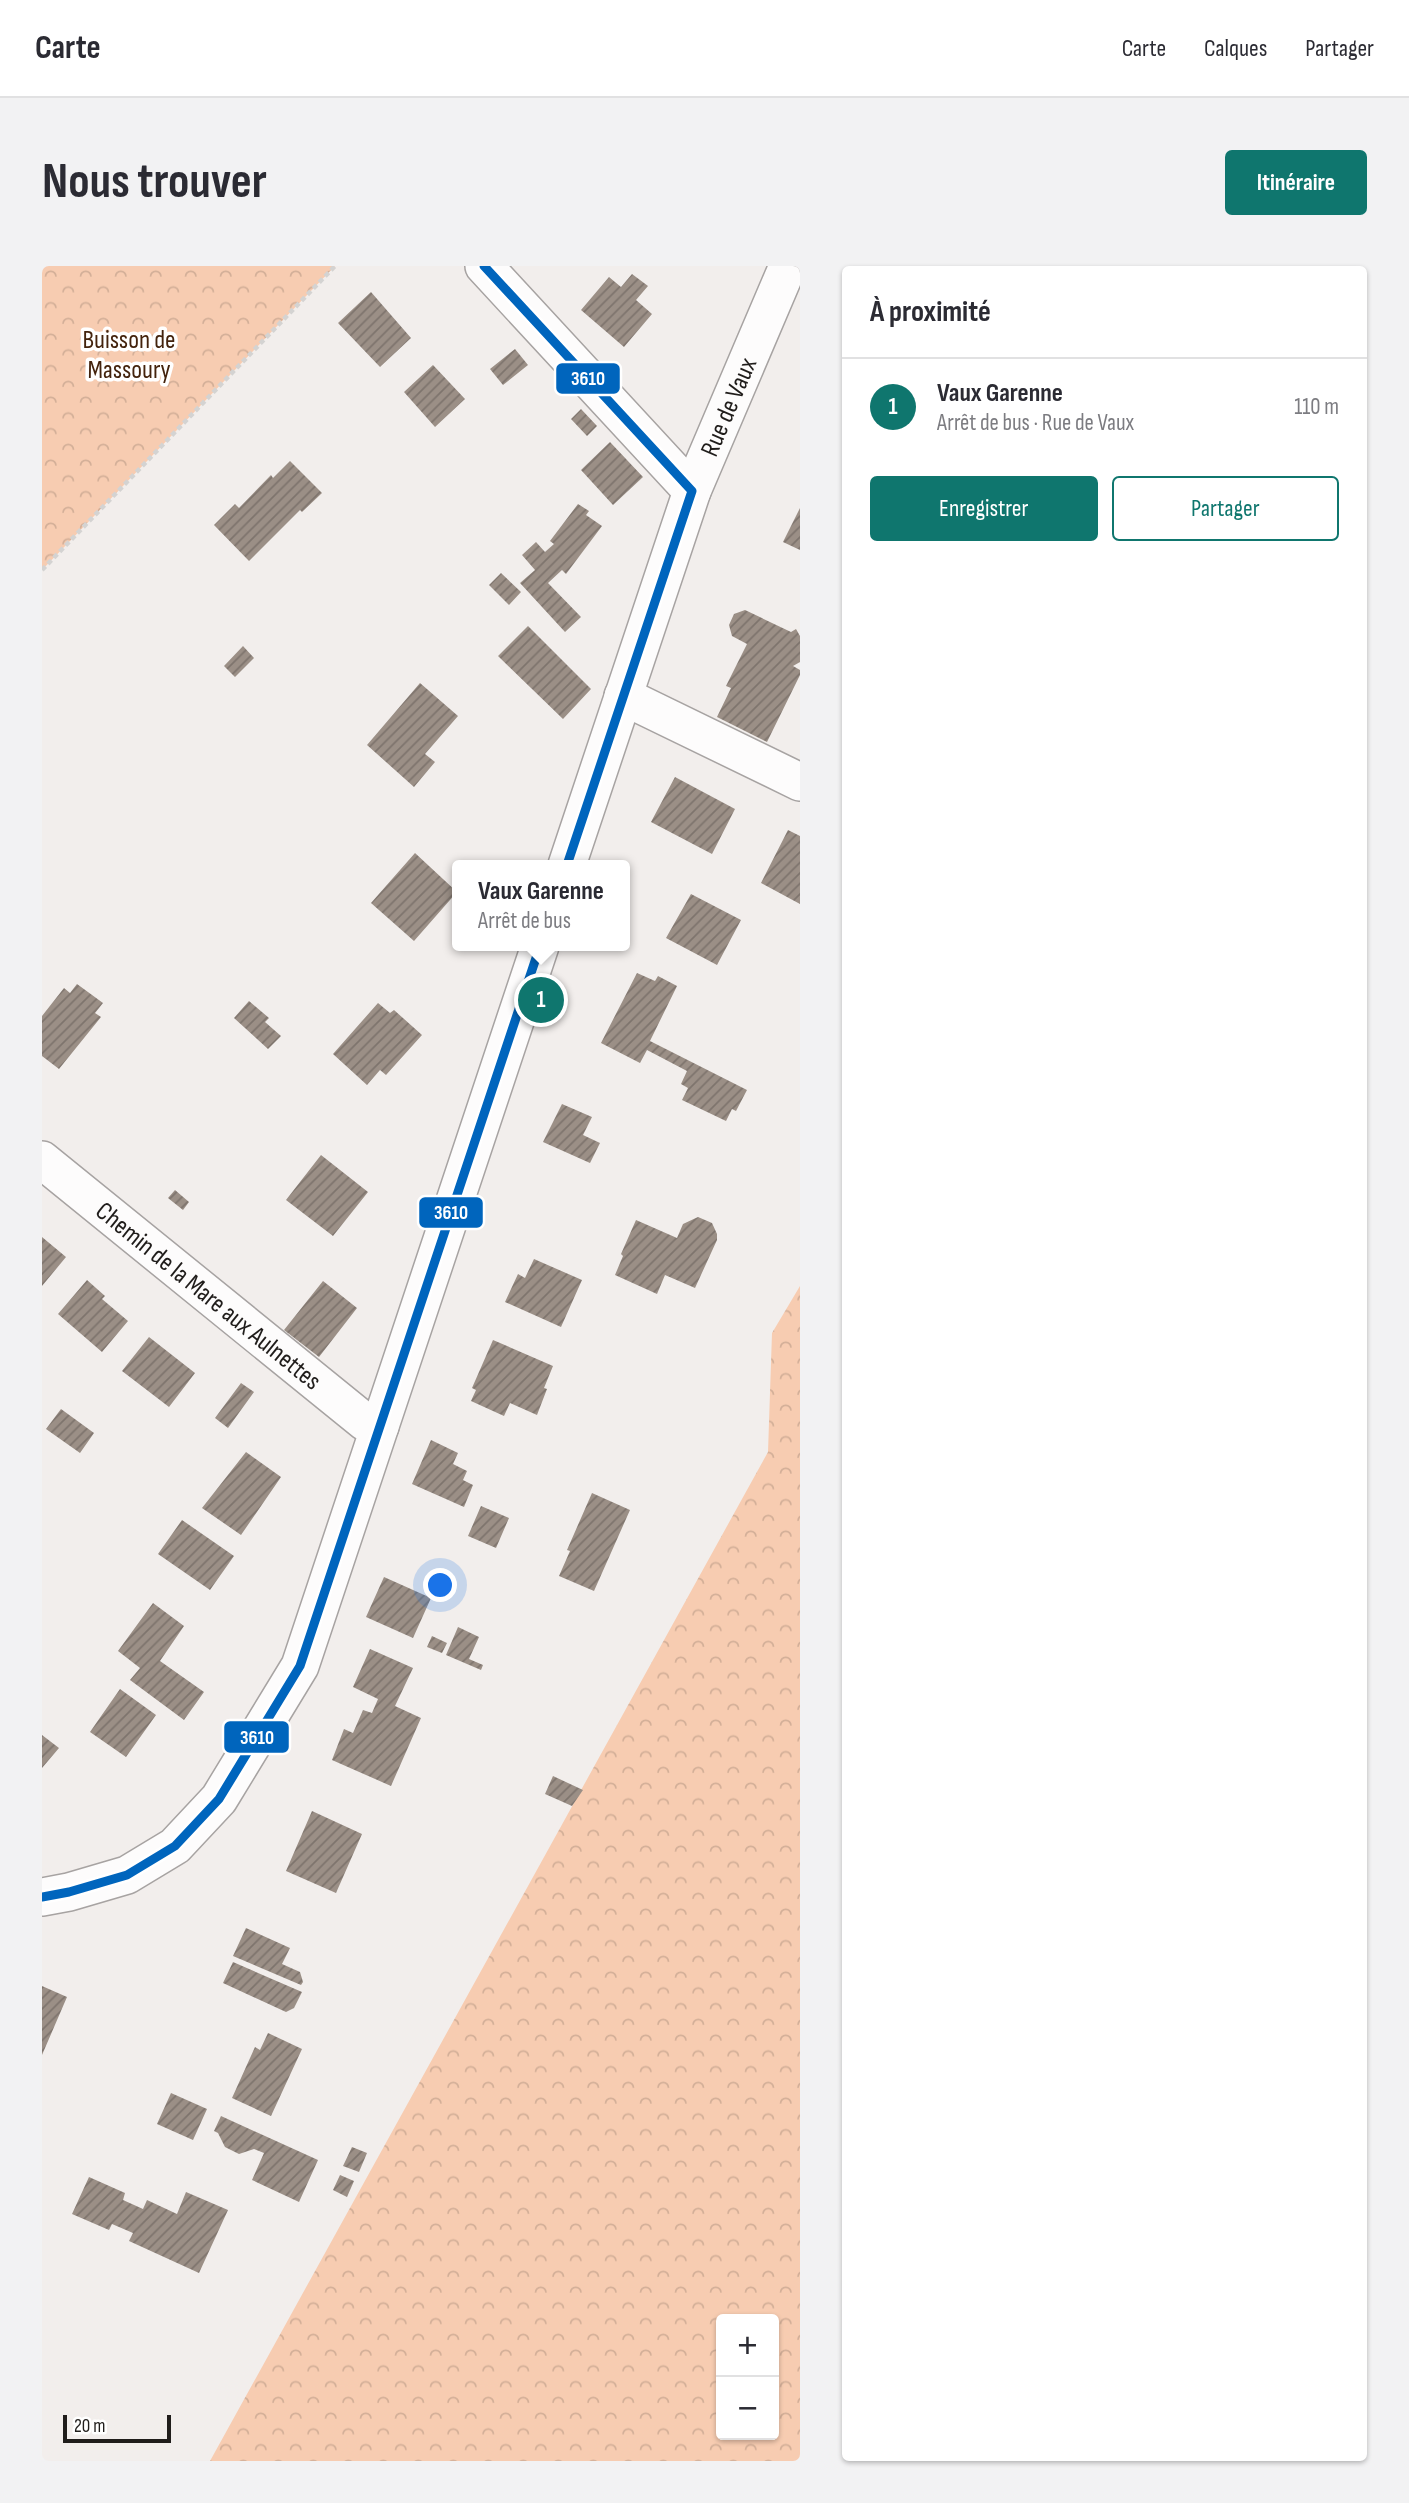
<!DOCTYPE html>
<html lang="fr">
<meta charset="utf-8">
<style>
:root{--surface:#fff;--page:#f2f2f3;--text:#2b2b33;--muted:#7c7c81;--line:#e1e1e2;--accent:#0f766e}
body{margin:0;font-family:"Sofia Sans Condensed",sans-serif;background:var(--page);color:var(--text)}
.controls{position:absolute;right:21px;bottom:21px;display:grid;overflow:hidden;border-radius:7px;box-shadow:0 2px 5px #0004}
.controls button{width:63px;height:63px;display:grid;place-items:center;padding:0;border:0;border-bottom:2px solid var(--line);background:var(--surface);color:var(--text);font:35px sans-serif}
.scale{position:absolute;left:21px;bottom:18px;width:108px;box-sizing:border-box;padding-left:7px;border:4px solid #201d1b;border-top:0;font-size:19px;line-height:24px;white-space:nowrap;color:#201d1b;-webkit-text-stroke:5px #fff;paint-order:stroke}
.you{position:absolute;left:399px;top:1320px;width:24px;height:24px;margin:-18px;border:5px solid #fff;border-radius:50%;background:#1a73e8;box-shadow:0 0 0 10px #1a73e833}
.badge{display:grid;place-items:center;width:46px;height:46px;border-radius:50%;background:var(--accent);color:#fff;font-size:23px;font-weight:700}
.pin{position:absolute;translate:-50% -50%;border:4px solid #fff;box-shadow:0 2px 7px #0006}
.popup{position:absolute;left:410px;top:594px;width:178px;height:91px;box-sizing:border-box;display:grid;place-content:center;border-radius:7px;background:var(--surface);filter:drop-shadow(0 2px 5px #0005);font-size:23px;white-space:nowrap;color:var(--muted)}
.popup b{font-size:26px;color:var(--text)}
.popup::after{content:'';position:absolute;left:50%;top:100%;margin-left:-14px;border:14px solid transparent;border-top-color:var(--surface)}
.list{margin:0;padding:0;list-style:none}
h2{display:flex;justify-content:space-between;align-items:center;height:91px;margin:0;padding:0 28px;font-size:30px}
h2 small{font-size:23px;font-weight:400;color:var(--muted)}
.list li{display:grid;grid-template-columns:46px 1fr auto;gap:21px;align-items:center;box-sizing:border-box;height:98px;padding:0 28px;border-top:2px solid var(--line)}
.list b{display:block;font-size:26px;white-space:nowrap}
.list p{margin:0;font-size:23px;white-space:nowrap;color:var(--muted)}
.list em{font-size:23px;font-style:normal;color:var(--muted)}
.actions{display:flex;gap:14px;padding:21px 28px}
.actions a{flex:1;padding:16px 0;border:2px solid var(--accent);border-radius:7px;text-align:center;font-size:24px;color:var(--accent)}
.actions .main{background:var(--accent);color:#fff}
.map{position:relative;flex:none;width:758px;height:2195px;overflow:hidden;border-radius:7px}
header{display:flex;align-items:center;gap:42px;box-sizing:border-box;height:98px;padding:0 35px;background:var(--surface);border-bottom:2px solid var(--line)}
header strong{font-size:33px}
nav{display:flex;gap:38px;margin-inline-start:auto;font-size:24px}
.intro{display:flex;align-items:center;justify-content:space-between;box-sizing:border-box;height:168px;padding:0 42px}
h1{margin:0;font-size:49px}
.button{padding:18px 32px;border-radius:7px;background:var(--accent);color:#fff;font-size:24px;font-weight:700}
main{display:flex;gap:42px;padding:0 42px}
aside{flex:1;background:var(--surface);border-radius:7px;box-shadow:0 2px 5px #0004}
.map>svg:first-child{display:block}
.forest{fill:url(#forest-crowns);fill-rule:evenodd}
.building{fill:url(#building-hatch)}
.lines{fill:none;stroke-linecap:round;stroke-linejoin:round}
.minor-casing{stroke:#a7a3a2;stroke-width:40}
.path{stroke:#d4d3d2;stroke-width:4.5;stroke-dasharray:5 3.5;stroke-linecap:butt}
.minor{stroke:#fdfcfc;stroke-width:37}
.bus-1-casing{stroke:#fff;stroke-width:14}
.bus-1{stroke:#0065bd;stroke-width:9}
.labels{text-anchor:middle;stroke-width:7;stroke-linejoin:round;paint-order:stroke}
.park-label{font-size:26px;fill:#43230d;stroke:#fff}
.street-label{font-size:26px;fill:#201d1b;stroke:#fff}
.line-badge{stroke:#fff;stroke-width:2.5}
.badge-label{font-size:19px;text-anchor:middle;font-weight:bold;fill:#fff}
</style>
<header>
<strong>Carte</strong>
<nav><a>Carte</a><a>Calques</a><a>Partager</a></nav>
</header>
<div class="intro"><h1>Nous trouver</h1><a class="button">Itinéraire</a></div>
<main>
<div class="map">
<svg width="758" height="2195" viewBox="0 0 758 2195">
<defs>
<pattern id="forest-crowns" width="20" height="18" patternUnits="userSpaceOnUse" patternTransform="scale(1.75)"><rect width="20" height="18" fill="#f7ccb1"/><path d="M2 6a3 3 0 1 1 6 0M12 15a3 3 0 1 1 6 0" fill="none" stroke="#d3af98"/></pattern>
<pattern id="building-hatch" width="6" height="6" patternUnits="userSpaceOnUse" patternTransform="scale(1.75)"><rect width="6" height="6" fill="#9b8f86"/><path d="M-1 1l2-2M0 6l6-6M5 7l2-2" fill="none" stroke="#7e746d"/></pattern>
</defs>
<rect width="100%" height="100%" fill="#f2eeec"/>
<path class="forest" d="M0,0H293L0,304Z
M758,1020V2195H168L726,1186L730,1067ZM679,2053H732V2169H679Z"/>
<path class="building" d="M590,8L606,20L594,34L610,48L582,81L539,44L567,11L579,21Z
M329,26L369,72L338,101L296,57Z
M473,83L486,99L461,119L448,103Z
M391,99L423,133L393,161L362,126Z
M539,143L555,160L545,170L529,153Z
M568,176L601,211L571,239L539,204Z
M248,195L280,227L260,246L258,244L207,295L172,259L193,238L197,242L229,209L231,212Z
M536,238L547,245L544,249L560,260L524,308L520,304L506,317L539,351L523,366L478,317L493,304L480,289L494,276L503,286L512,278L508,275Z
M758,242V284L741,276Z
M459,307L479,326L467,339L447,319Z
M703,344L749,366L754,363L758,370V396L751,400L758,404V409L725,476L675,451L689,422L684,420L705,378L690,370L687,359L692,348Z
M486,360L549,423L521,453L456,390Z
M201,380L212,392L193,411L182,400Z
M378,417L416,450L383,488L393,496L372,521L325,479Z
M633,511L693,543L670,588L609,556Z
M746,564L758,570V638L719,617Z
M373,587L415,626L372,675L329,637Z
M649,628L699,654L675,699L624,672Z
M595,707L613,715L616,710L635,720L608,775L705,824L694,845L690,843L684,855L640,834L646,822L639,818L645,805L605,784L598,797L559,777Z
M35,718L61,737L53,747L59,751L17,803L0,790V750L22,722L28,727Z
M207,735L227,752L223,756L239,770L226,783L192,752Z
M336,737L348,747L352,744L380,769L344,809L338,804L325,819L291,788Z
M520,838L550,851L541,869L558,877L548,897L501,876Z
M279,889L326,926L291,970L244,934Z
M133,924L147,936L141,944L126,932Z
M656,951L670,957L675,968V974L653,1022L623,1009L615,1028L573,1009L581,990L579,988L594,954L635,972L641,958Z
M0,971L24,991L0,1020Z
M492,993L540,1014L519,1061L463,1036L476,1008L483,1012Z
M45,1014L63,1030L60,1033L86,1055L60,1086L16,1048Z
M281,1015L315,1042L277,1091L242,1064Z
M107,1071L153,1107L127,1141L80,1105Z
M451,1074L511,1100L502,1122L505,1123L495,1149L468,1137L462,1150L429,1135L434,1124L430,1122Z
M199,1117L212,1126L186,1162L173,1152Z
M19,1143L52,1167L38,1187L4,1163Z
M389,1174L416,1187L411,1198L425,1205L421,1214L431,1219L422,1241L370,1218Z
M204,1186L239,1211L199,1269L160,1242Z
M550,1227L588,1244L552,1325L517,1310L528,1285L525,1284Z
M439,1240L467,1252L454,1282L426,1270Z
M140,1254L192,1290L168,1324L116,1288Z
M342,1311L389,1332L371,1372L324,1351Z
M111,1337L142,1360L118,1395L162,1426L142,1454L88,1414L98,1402L76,1385Z
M416,1361L437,1371L427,1393L441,1399L439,1404L404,1389Z
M390,1370L405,1377L400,1387L385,1381Z
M328,1383L371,1402L353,1440L379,1452L349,1520L290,1494L302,1463L311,1467L321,1444L330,1447L336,1433L311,1421Z
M78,1423L114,1449L84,1491L48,1466Z
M0,1469L17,1482L0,1502Z
M511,1510L541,1524L530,1540L503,1528Z
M270,1545L320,1568L294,1627L244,1605Z
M204,1662L248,1682L240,1698L258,1706L261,1716L259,1719L191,1690Z
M191,1696L260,1726L252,1742L244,1746L181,1717Z
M0,1720L25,1731L0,1789Z
M226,1767L260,1783L229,1850L190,1832L213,1781L218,1784Z
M129,1827L165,1843L151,1874L115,1858Z
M179,1850L276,1894L257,1936L210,1914L222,1887L212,1883L197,1888L183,1881L176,1867L172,1865Z
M310,1881L325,1887L317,1906L301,1900Z
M298,1909L312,1915L305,1931L291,1924Z
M47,1911L83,1927L81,1934L101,1943L105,1934L135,1948L144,1926L186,1944L157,2007L87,1975L91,1967L70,1958L67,1964L30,1948Z"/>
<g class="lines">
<defs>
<g id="minor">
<path d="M442,0L650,225"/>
<path d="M581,430L758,516"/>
<path id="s1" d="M525,599L650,225L746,0"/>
<path id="s2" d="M0,894L323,1156L338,1160"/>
<path d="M0,1631L27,1626L85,1609L133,1580L177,1533L258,1400L498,680"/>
</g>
</defs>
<use href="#minor" class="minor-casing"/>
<path class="path" d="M0,304L293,0"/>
<use href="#minor" class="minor"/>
<defs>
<path id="bus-1" d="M442,0L650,225
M525,599L650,225
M0,1631L27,1626L85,1609L133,1580L177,1533L258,1400L498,680"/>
</defs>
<use href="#bus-1" class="bus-1-casing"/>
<use href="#bus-1" class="bus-1"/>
</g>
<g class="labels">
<g class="park-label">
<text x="87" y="82">Buisson de<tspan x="87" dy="30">Massoury</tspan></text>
</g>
<g class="street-label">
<text dy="9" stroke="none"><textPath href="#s1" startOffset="486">Rue de Vaux</textPath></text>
<text dy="9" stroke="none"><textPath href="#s2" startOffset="215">Chemin de la Mare aux Aulnettes</textPath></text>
</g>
</g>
<g class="line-badge">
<rect x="513" y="96" width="66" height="33" rx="7" fill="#0065bd"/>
<rect x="376" y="930" width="66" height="33" rx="7" fill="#0065bd"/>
<rect x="181" y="1454" width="67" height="34" rx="7" fill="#0065bd"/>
</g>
<g class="badge-label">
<text x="546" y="119">3610</text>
<text x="409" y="953">3610</text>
<text x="215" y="1478">3610</text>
</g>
</svg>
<div class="controls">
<button>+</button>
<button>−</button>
</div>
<div class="scale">20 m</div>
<div class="you"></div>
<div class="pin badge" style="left:499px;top:734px">1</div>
<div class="popup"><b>Vaux Garenne</b>Arrêt de bus</div>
</div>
<aside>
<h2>À proximité<small></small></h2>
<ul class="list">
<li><span class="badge">1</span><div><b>Vaux Garenne</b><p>Arrêt de bus · Rue de Vaux</p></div><em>110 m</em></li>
</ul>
<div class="actions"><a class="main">Enregistrer</a><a>Partager</a></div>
</aside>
</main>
